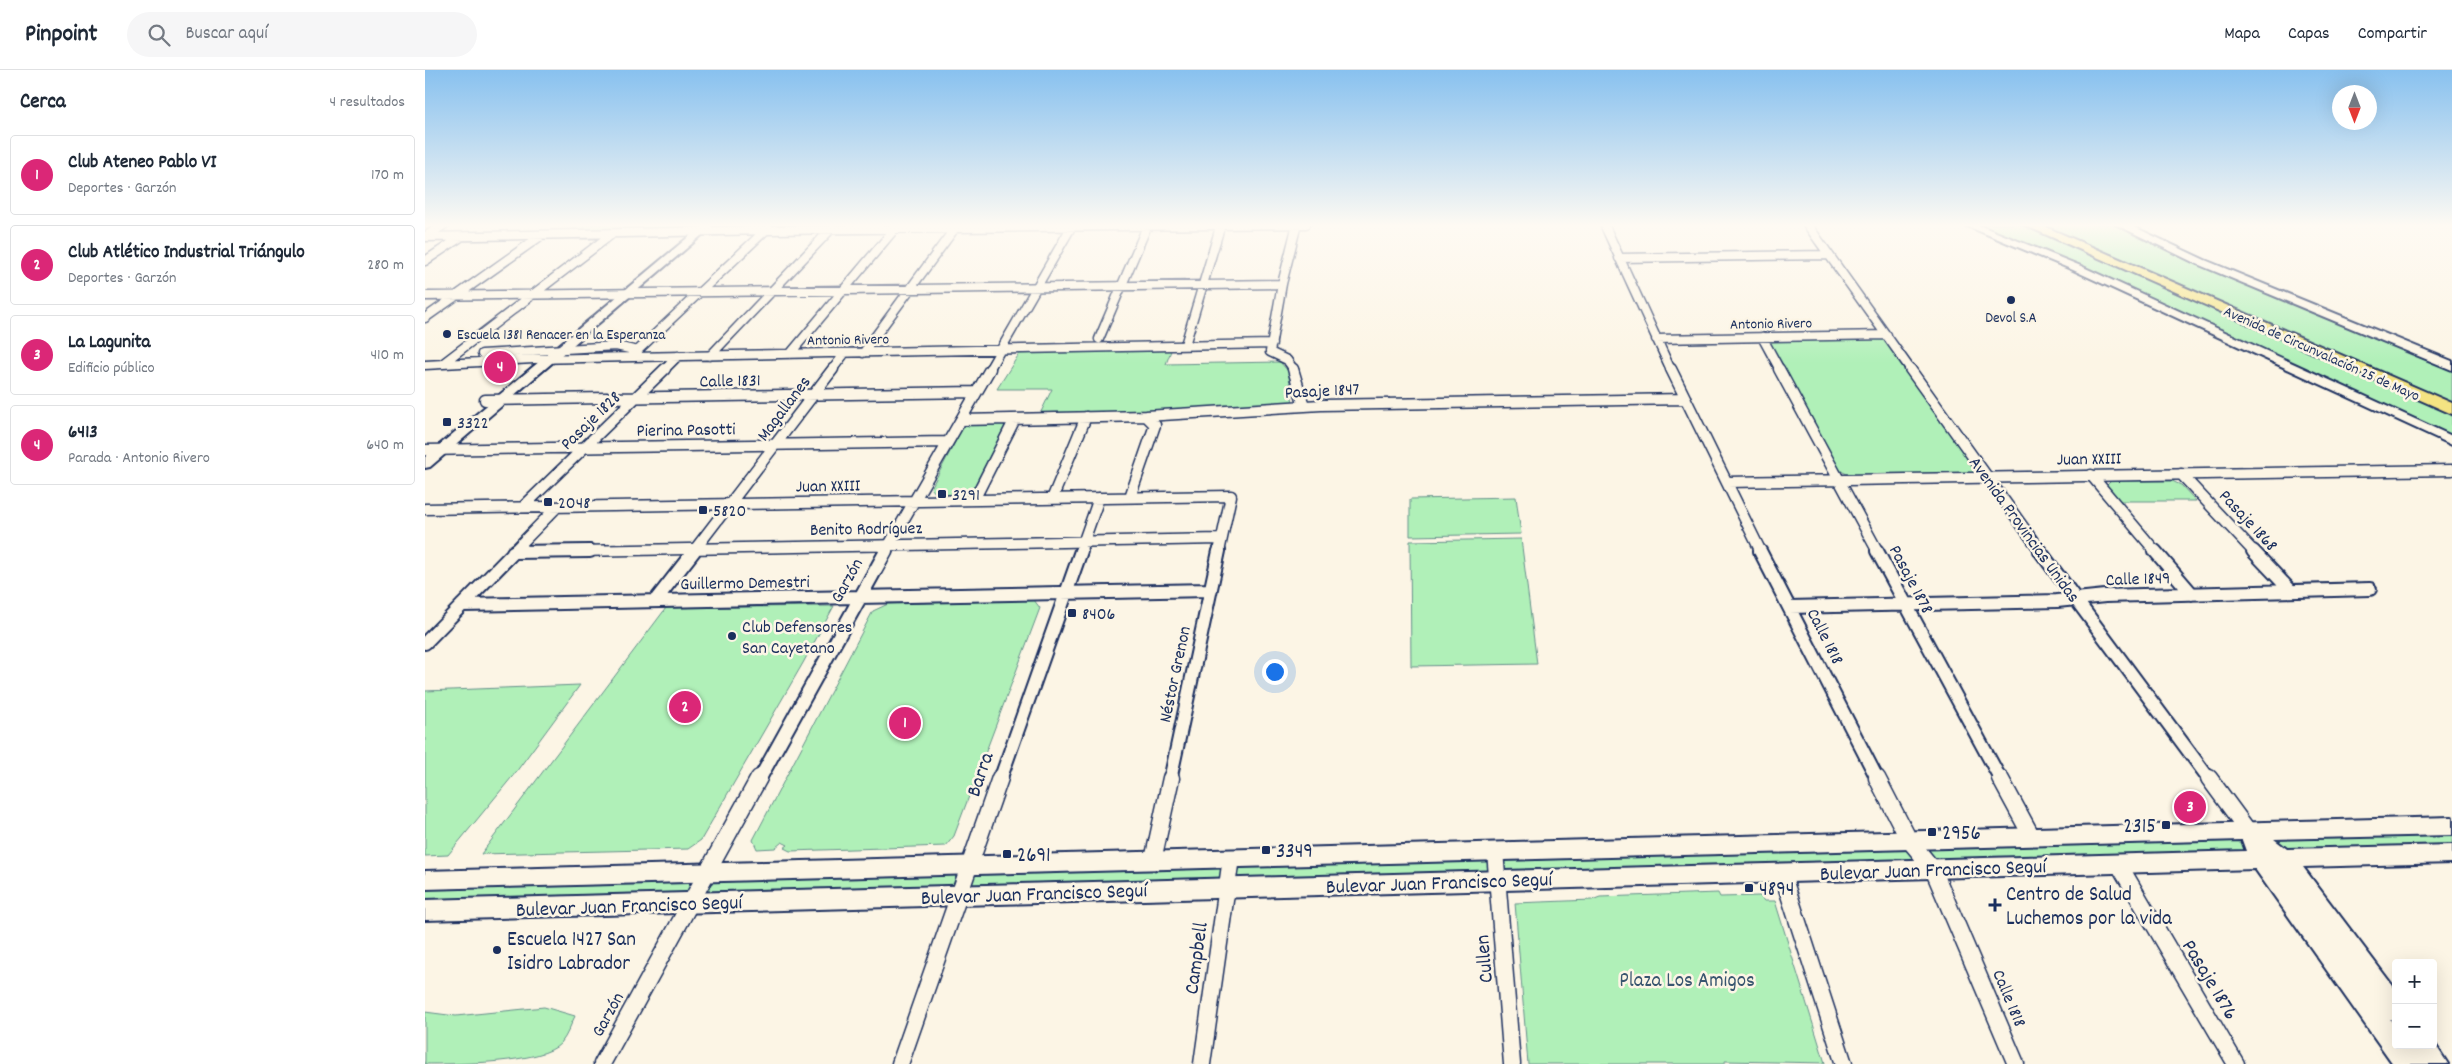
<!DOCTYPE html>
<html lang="es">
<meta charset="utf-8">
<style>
:root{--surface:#fff;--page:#f6f6f7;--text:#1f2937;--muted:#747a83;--line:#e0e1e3;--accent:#db2777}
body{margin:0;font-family:Dekko,sans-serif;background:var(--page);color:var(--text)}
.controls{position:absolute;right:15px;bottom:15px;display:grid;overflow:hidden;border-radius:5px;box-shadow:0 5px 20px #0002}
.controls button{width:45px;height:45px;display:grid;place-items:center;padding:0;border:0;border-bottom:1px solid var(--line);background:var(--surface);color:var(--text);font:25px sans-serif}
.compass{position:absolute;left:1907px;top:15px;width:45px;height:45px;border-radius:50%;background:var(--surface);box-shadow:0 5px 20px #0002;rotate:180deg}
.you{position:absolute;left:849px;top:601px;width:18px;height:18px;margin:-12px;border:4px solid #fff;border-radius:50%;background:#1a73e8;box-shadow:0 0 0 8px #1a73e833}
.badge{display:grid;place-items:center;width:32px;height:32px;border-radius:50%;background:var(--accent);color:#fff;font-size:16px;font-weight:700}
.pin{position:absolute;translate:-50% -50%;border:2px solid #fff;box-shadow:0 1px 5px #0006}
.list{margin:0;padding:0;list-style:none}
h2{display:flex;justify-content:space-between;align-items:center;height:65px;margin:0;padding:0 20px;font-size:21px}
h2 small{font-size:16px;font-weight:400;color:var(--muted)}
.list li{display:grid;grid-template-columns:32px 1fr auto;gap:15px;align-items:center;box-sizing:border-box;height:80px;margin:0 10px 10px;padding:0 10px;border:1px solid var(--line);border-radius:5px}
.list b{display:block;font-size:19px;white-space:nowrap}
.list p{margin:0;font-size:16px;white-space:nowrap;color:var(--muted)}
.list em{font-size:16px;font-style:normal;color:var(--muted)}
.icon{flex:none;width:28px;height:28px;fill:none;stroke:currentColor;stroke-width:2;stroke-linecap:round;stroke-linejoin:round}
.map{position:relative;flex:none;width:2027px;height:994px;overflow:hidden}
header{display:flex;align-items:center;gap:30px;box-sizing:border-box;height:70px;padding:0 25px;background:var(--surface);border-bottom:1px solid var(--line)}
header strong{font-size:24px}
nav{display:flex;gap:28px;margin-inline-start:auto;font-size:18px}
.search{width:350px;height:45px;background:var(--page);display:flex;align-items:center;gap:12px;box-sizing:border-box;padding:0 18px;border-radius:28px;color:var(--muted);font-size:19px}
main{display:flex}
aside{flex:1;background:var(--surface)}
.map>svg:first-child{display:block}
.green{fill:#b0f0b8;stroke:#66908b}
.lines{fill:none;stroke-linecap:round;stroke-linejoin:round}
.street-far3-casing{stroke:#1b2f5e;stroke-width:11}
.street-far2-casing{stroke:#1b2f5e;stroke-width:13}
.street-far1-casing{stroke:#1b2f5e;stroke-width:16}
.street-casing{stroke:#1b2f5e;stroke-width:19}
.secondary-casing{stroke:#1b2f5e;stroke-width:4}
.highway-casing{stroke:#1b2f5e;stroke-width:4}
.street-far3{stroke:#fcf5e5;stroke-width:8}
.street-far2{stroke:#fcf5e5;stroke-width:10}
.street-far1{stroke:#fcf5e5;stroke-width:12}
.street{stroke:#fcf5e5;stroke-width:16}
.secondary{fill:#fcf5e5;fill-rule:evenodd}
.highway{fill:#f4e382;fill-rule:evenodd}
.poi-dot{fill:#1b2f5e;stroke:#fcf5e5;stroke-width:2}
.labels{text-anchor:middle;stroke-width:5;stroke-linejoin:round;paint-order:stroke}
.far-poi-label{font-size:15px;fill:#1b2f5e;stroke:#fcf5e5}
.far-street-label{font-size:15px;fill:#1b2f5e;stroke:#fcf5e5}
.street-label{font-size:18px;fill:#1b2f5e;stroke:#fcf5e5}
.poi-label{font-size:18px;fill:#1b2f5e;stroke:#fcf5e5;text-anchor:start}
.near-street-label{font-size:21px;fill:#1b2f5e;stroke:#fcf5e5}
.near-poi-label{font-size:21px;fill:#1b2f5e;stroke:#fcf5e5;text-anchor:start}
.near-park-label{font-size:21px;fill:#395670;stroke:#fcf5e5}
</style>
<header>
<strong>Pinpoint</strong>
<div class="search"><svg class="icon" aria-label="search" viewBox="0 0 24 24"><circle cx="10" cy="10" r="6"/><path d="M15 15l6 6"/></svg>Buscar aquí</div>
<nav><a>Mapa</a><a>Capas</a><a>Compartir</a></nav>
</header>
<main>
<aside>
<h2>Cerca<small>4 resultados</small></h2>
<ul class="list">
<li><span class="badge">1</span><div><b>Club Ateneo Pablo VI</b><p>Deportes · Garzón</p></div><em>170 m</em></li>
<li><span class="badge">2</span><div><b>Club Atlético Industrial Triángulo</b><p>Deportes · Garzón</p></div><em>280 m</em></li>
<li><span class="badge">3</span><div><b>La Lagunita</b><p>Edificio público</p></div><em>410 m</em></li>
<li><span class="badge">4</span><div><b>6413</b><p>Parada · Antonio Rivero</p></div><em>640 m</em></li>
</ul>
</aside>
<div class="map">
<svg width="2027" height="994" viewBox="0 0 2027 994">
<rect width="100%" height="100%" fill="#fcf5e5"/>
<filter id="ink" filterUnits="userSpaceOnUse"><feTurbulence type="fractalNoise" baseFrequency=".02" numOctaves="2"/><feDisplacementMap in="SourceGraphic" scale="10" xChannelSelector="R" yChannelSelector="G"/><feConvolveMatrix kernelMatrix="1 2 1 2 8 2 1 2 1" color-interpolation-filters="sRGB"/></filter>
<g filter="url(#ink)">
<path class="green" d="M153,154H261L252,161L141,163Z
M1542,154H1695L2027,296V371L1728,233Z
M1348,269H1458L1552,400L1549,403L1426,406L1414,400L1345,274Z
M747,278L741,294L855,292L863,301L868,333L722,341L615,344L627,319H572L596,281Z
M579,353L580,356L547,421L542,425H512L506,418L538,357L543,354Z
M1686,411H1747L1756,415L1771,431H1694L1681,416Z
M1091,427L1096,464L985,466V429Z
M1096,469L1112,594L986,596L985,471Z
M609,530L615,538L529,766L521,776L365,781L359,778L363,775L357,772L350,778L332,779L328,770L448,541L463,534Z
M409,536L378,593L276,770L263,779L56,784L241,538Z
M155,615L91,702L23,785L0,786V621Z
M2027,756V784L0,840V810Z
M1293,823L1295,827L1335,826L1339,831H1350L1400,993L1300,991V994H1103L1090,833L1167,830L1175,827Z
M119,937L150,946C146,954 142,966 136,973C118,994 27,994 0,994V942L31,946Z"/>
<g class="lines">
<defs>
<path id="street-far3" d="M1179,154L1246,300
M1382,154L1486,300
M1,166L20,154
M0,167L341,160L881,154
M1194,188L1404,185
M0,191L36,167
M0,226L857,214
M0,248L117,165
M1337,267L1355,300
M674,269L723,154
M1231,269L1462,265
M760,275L796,154
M438,283L533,154
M57,284L191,276L213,281
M209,284L343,158
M365,284L473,155
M285,286L408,157
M17,294L187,164
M0,295L109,289L847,274
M239,300L253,286
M407,300L420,283
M564,300L648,154
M869,300L862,290L845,282L857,214L872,154"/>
<path id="street-far2" d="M868,299L879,336
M1246,299L1336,482
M1354,299L1453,482
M1485,299L1616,482
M60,330L551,322
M536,350L721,346L896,335L1261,329
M0,380L523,372
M1756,404L1829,482
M1666,405L1731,482
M1302,412L2027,400
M705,427L730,355L721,346
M627,429L661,347
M549,430L590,349
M98,437L240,299
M0,439L806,426L794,482
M88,482L132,437
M97,482L796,469
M268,482L408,299
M460,482L565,299
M655,482L674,428"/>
<path id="street-far1" d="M1335,481L1453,710
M1452,481L1576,710
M1615,481L1785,710
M1730,481L1767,524
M1828,481L1866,521
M88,482L165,481
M230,531L269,481
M37,535L784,520
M1364,537L1632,531L1680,526L1945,519
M0,573L90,481
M334,710L461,481
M575,710L656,481
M745,710L794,481"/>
<path id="street" d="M1452,708L1484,770L1508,799L1591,994
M1575,708L1607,767
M1784,708L1823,761
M1070,781L1087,994
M728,790L746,708
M1693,793L1811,994
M1357,803L1419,994
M177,994L334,708
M475,994L575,708
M777,994L806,788"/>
<path id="secondary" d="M279,154H290L5,397L0,398V387Z
M1537,154H1551L1656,196L2027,366V375L1648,200Z
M1690,154H1703L1780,190L2027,291V300L1772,194Z
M2027,747V765L1849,769L1862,779L2027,775V793L1878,797L1971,920V951L1965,949L1971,957V975H2008V971L2023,994H1968L1830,799L0,850V830L1821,781L1817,770L0,819V801Z"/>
<path id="highway" d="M1597,154H1614L2027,333V344Z"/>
</defs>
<use href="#street-far3" class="street-far3-casing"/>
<use href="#street-far2" class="street-far2-casing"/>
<use href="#street-far1" class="street-far1-casing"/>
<use href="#street" class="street-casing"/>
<use href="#secondary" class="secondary-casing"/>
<use href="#highway" class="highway-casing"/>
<use href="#street-far3" class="street-far3"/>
<use href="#street-far2" class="street-far2"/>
<use href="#street-far1" class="street-far1"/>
<use href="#street" class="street"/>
<use href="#secondary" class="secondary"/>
<use href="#highway" class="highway"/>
</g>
</g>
<linearGradient id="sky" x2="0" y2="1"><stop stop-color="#88c1ef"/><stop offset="0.53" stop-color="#fefaf3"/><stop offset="1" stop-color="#fefaf3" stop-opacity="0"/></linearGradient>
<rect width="2027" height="293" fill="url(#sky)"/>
<g class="poi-dot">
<circle cx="1586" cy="230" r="5"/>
<circle cx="22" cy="264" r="5"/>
<rect x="17" y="347" width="10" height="10" rx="2.5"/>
<rect x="512" y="419" width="10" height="10" rx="2.5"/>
<rect x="118" y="427" width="10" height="10" rx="2.5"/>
<rect x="273" y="435" width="10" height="10" rx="2.5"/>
<rect x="642" y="538" width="10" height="10" rx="2.5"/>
<circle cx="307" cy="566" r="5"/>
<rect x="1736" y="750" width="10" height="10" rx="2.5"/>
<rect x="1502" y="757" width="10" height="10" rx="2.5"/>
<rect x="836" y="775" width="10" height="10" rx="2.5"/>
<rect x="577" y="779" width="10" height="10" rx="2.5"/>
<rect x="1319" y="813" width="10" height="10" rx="2.5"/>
<path d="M1567.5 827.5h5v5h5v5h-5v5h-5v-5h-5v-5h5z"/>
<circle cx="72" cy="880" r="5"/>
</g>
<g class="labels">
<g class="far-poi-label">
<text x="1586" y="252">Devol S.A</text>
<text x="32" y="269" text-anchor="start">Escuela 1381 Renacer en la Esperanza</text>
</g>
<g class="far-street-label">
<text transform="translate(1346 253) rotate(-1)" y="5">Antonio Rivero</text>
<text transform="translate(423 269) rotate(-1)" y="5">Antonio Rivero</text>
<text transform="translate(1897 283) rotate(24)" y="5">Avenida de Circunvalación 25 de Mayo</text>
</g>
<g class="street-label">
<text transform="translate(305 310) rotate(-1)" y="6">Calle 1831</text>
<text transform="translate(897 320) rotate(-3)" y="6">Pasaje 1847</text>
<text transform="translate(358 338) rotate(-53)" y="6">Magallanes</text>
<text transform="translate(165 350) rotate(-44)" y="6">Pasaje 1828</text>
<text transform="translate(261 359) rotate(-1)" y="6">Pierina Pasotti</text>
<text transform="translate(1664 388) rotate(-1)" y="6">Juan XXIII</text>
<text transform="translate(403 415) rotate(-1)" y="6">Juan XXIII</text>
<text transform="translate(1824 450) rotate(47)" y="6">Pasaje 1868</text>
<text transform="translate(441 458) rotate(-1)" y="6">Benito Rodríguez</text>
<text transform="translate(1600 459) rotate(54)" y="6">Avenida Provincias Unidas</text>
<text transform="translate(1713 508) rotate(-2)" y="6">Calle 1849</text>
<text transform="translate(1487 509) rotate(62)" y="6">Pasaje 1878</text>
<text transform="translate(421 510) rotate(-61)" y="6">Garzón</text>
<text transform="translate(320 512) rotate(-1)" y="6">Guillermo Demestri</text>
<text transform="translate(1401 566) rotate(63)" y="6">Calle 1818</text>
<text transform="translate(749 604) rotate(-78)" y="6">Néstor Grenon</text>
<text transform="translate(1585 928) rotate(67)" y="6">Calle 1818</text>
<text transform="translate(182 944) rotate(-61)" y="6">Garzón</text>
</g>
<g class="poi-label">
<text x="32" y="358">3322</text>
<text x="527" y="430">3291</text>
<text x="133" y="438">2048</text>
<text x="288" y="446">5820</text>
<text x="657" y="549">8406</text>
<text x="317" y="562">Club Defensores<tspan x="317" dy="21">San Cayetano</tspan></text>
</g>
<g class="near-street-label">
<text transform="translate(554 704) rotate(-71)" y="7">Barra</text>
<text transform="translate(1508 799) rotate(-2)" y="7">Bulevar Juan Francisco Seguí</text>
<text transform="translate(1014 812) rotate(-2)" y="7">Bulevar Juan Francisco Seguí</text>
<text transform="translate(609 823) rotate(-2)" y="7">Bulevar Juan Francisco Seguí</text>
<text transform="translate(204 835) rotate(-2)" y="7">Bulevar Juan Francisco Seguí</text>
<text transform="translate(770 888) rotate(-82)" y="7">Campbell</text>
<text transform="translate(1058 889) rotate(-95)" y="7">Cullen</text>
<text transform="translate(1786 909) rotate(59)" y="7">Pasaje 1876</text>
</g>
<g class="near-poi-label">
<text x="1731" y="762" text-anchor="end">2315</text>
<text x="1517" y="769">2956</text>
<text x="851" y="787">3349</text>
<text x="592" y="791">2691</text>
<text x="1334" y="825">4894</text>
<text x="1581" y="830">Centro de Salud<tspan x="1581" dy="24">Luchemos por la vida</tspan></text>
<text x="82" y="875">Escuela 1427 San<tspan x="82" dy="24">Isidro Labrador</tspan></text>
</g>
<g class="near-park-label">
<text x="1262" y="916">Plaza Los Amigos</text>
</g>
</g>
</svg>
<div class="controls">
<button>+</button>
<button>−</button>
</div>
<svg class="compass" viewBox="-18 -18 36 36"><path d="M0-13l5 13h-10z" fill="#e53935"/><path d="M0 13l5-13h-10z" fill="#747a83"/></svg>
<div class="you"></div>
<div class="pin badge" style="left:480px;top:653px">1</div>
<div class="pin badge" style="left:260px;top:637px">2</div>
<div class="pin badge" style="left:1765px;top:737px">3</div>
<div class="pin badge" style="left:75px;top:297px">4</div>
</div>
</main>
